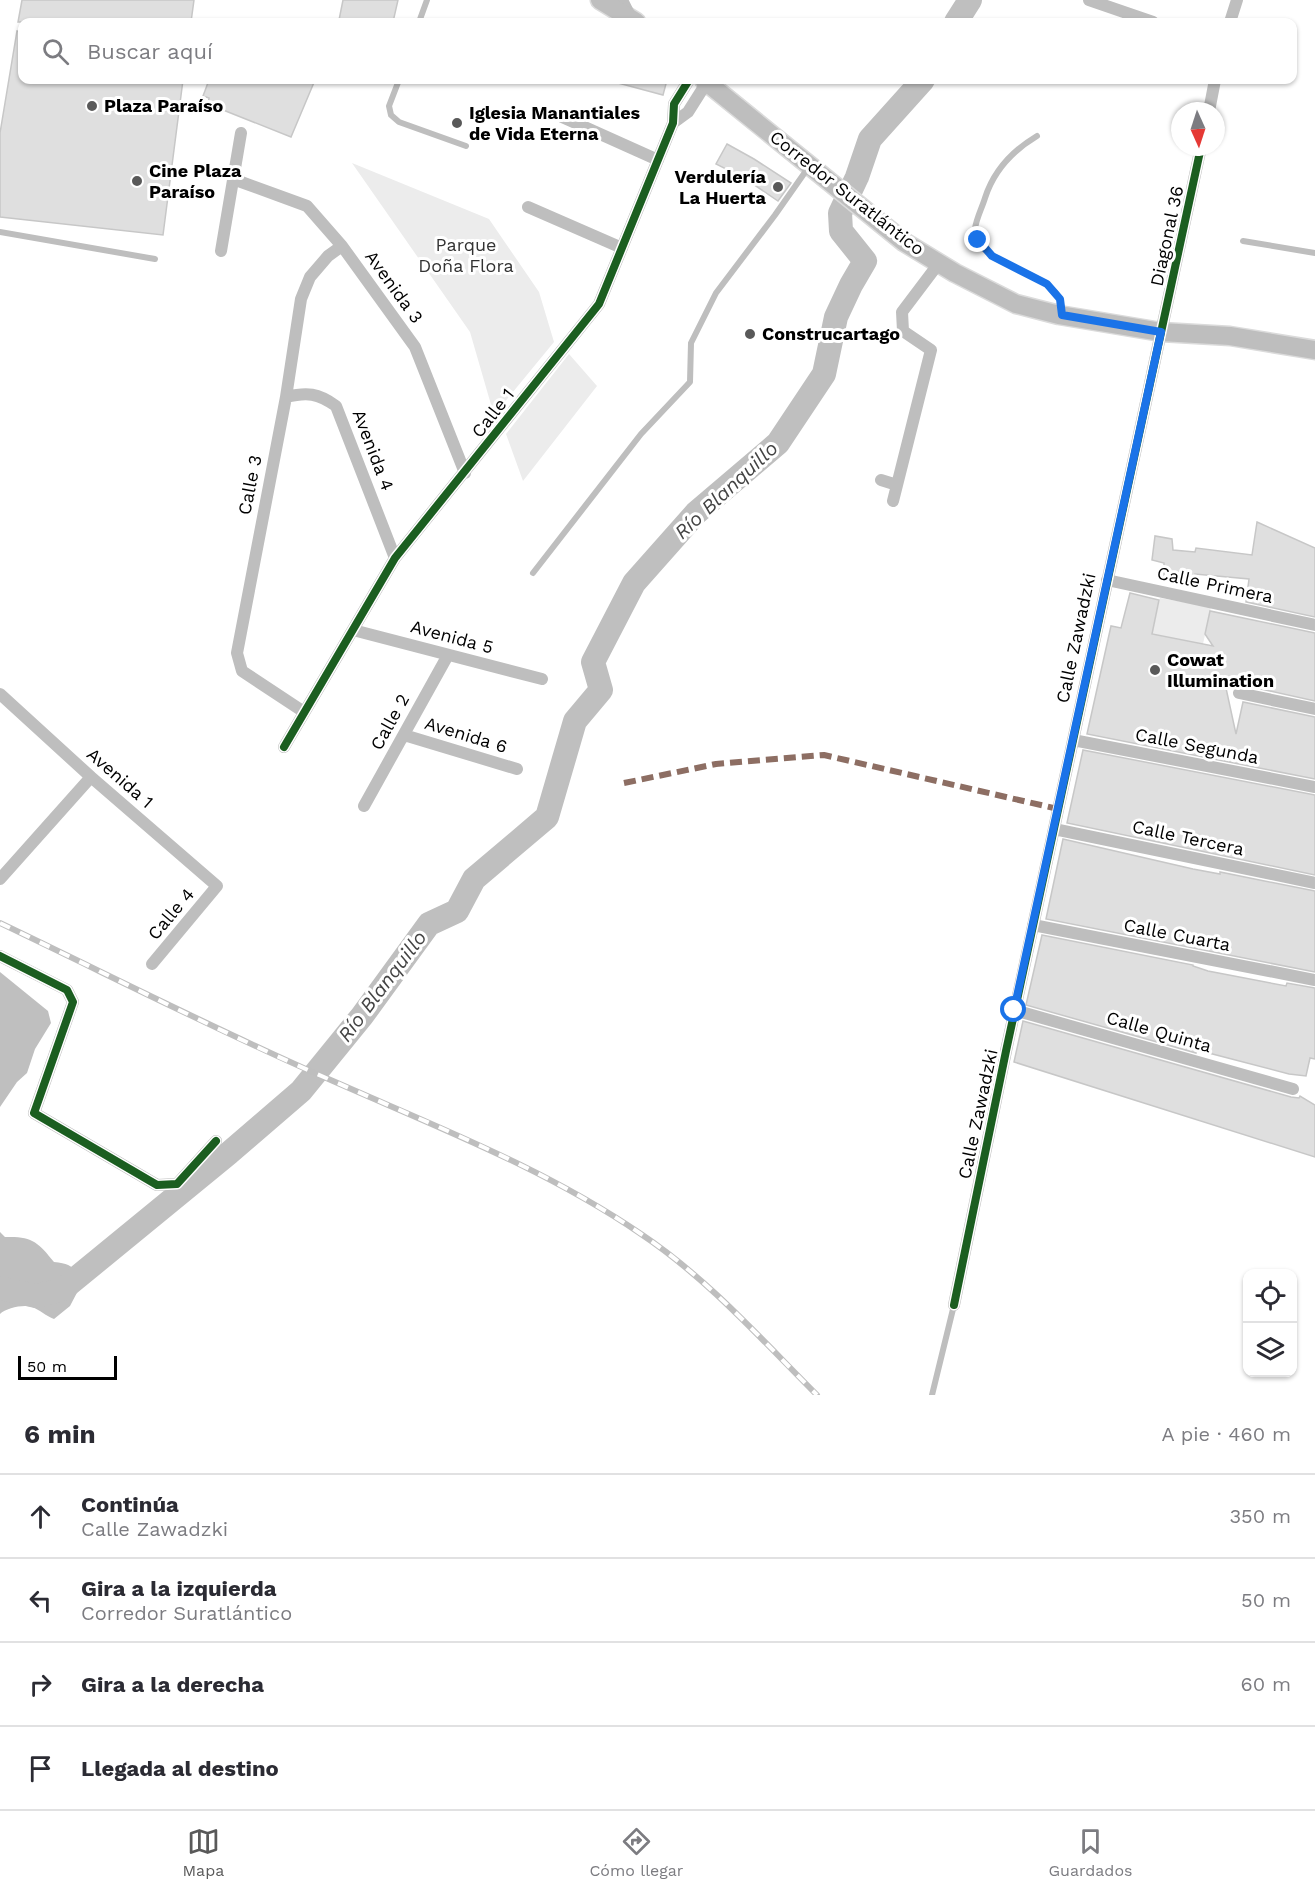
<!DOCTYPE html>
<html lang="es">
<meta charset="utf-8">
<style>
:root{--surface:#fff;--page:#f7f7f7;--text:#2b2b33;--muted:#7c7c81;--line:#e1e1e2;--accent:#595959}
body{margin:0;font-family:"Work Sans",sans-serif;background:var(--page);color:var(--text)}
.controls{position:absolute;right:18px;bottom:18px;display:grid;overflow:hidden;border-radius:12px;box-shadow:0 2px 4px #0004}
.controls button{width:54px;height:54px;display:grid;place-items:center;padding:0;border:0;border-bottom:2px solid var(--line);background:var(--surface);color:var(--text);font:30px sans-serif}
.compass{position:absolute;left:1171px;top:102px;width:54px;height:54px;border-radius:50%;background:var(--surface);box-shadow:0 2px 4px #0004;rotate:177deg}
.scale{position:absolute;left:18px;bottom:15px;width:99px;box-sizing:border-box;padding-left:6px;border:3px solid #000;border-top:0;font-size:16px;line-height:21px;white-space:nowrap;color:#000;-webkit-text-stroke:4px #fff;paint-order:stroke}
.stop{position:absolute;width:18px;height:18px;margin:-14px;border:4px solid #1a73e8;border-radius:50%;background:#fff}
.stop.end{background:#1a73e8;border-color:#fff;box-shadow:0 2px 6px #0008}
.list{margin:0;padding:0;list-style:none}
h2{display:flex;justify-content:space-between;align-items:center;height:78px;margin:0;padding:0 24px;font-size:26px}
h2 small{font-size:20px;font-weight:400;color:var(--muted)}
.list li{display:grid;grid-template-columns:39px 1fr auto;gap:18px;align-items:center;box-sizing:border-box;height:84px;padding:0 24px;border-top:2px solid var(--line)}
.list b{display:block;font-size:22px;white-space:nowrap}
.list p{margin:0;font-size:20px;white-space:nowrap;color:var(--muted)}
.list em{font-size:20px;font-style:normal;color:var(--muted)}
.icon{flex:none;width:33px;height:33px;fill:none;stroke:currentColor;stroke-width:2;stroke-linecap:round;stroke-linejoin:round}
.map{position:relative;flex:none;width:1315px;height:1395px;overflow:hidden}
.search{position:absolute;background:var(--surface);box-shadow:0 2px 4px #0004;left:18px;right:18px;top:18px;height:66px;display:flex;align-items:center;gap:15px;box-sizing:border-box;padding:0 21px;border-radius:12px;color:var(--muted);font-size:22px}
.sheet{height:414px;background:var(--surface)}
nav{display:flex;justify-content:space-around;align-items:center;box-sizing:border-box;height:84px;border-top:2px solid var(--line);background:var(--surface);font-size:16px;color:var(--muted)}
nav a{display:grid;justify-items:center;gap:3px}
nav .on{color:var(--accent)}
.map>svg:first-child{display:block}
.green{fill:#ececec}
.water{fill:#bfbfbf}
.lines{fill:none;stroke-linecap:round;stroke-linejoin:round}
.river{stroke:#bfbfbf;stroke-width:24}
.building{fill:#dfdfdf;stroke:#c7c7c7;stroke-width:1.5}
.primary-casing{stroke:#dbdbdb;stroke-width:21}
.service{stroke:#bebebe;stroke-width:6}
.minor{stroke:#bebebe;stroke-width:12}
.primary{stroke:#bebebe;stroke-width:18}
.rail-casing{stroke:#bebebe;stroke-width:6}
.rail{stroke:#fff;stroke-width:4;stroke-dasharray:11;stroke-linecap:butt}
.quiet{stroke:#8d6e63;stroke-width:6;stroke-dasharray:12 6;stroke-linecap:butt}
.cycleway-casing{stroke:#fff;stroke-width:11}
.cycleway{stroke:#1b5e20;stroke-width:8}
.route{stroke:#1a73e8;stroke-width:8}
.poi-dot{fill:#595959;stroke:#fff;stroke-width:2}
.labels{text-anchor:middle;stroke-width:6;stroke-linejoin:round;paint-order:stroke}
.poi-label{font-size:18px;font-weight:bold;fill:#000;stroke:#fff;text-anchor:start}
.street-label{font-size:18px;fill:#000;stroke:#fff}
.park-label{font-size:18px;fill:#333;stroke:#fff}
.water-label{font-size:20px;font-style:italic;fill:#444;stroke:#fff}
</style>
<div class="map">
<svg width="1315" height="1395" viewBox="0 0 1315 1395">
<rect width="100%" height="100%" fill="#fff"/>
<path class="green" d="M352,163L489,219L539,292L554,342L494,415L470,332Z
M569,354L597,386L523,481L506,434Z
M1160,598L1211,607L1203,644L1152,634Z"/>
<path class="water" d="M0,972L48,1011L51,1023L35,1049L27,1073L17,1082L0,1107Z
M0,1232L5,1237C32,1236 38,1242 54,1262C73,1264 74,1267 81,1285L70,1306L54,1319C46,1316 40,1310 32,1307C24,1304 6,1308 0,1314Z"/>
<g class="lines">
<path class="river" d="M956,22L970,0
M0,1288L36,1296L63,1289L229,1153L301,1091L362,1016L429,924L457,911L474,879L547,817L575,721L601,690L593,662L634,583L696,513L778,443L824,374L836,317L851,285L865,261L841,231L840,213L857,177L870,139L923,80"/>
</g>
<path class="building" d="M22,0H194L191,22H18Z
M343,0H398L393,22H352L339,20Z
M17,31L22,32V80H183L163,235L0,217V133Z
M209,80H315L291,137L208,104L209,98L203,96Z
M619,80H667L663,95L618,83Z
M727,144L754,159L791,183L778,201L744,178L716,164Z
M1257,522L1315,548V617L1246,602L1249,579L1195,574L1194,587L1164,580V563L1152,560L1155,536L1172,539L1173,550L1195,552L1196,548L1252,555Z
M1130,593L1159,600L1152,634L1213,646L1205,634L1210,611L1315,633V701L1247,686L1249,677L1224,679L1236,734L1243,702L1315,717V779L1087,734L1111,626L1121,628Z
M1083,750L1315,795V875L1067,823Z
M1063,839L1193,869L1220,874V872L1315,891V972L1046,919Z
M1042,935L1193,965V966L1208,971L1286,986L1287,983L1315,988V1059L1310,1058L1306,1076L1289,1074L1197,1050L1196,1053L1026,1005Z
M1023,1021L1291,1097L1299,1098L1300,1096L1315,1105V1157L1014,1062Z"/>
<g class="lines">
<defs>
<path id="primary" d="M600,0L636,22
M704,80L904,242L955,273L1016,304L1059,315L1161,332L1230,336L1315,350"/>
</defs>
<use href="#primary" class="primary-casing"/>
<path class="service" d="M419,22L427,0
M399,80L389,106L391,115L399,122L466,146
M1037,136C1012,151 994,170 985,198C982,208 976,219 975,229C972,263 1050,271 1060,300C1062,304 1061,310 1062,314
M0,232L155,259
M1243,241L1315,253
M533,573L641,434L690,382L691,343L716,293L775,215L808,168
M932,1395L954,1305"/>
<path class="minor" d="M622,0L631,18
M1089,0L1153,22
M1230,22L1237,0
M1209,111L1215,80
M560,116L658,160
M673,123L688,112L707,82
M233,179L307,206L342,246L415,347L465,473
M528,207L622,248
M221,251L241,133
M286,397C307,392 318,393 336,406L395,558
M881,480L897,485
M893,501L931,350L903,331L902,312L939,263
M1107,580L1315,625
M353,630L542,679
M1239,693L1315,709
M0,694L91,777L217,886L152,964
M304,712L242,671L237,653L286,397L301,299L310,277L328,256L342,246
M404,735L517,769
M1073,740L1315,787
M284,747L395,558L599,304L673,123L674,104L689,80
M364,806L448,655
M1054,829L1315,883
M0,879L91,777
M1033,925L1315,980
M0,956L67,990L73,1002L34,1113L157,1185L177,1184L216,1141
M1014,1010L1293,1089
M954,1305L1006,1051L1201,147"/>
<use href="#primary" class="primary"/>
<defs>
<path id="rail" d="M0,923C111,976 220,1032 333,1081C437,1127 546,1169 641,1234C707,1278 761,1339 817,1395"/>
</defs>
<use href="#rail" class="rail-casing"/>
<use href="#rail" class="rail"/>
<path class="quiet" d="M624,783L716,764L824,755L1058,809"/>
<defs>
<path id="cycleway" d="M284,747L395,558L599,304L673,123L674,104L689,80
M0,956L67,990L73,1002L34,1113L157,1185L177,1184L216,1141
M954,1305L1006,1051L1201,147"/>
</defs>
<use href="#cycleway" class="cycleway-casing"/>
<use href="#cycleway" class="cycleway"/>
</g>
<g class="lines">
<path class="route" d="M978,240L992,256L1047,284L1060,299L1062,315L1161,332L1014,1010"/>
</g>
<g class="poi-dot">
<circle cx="92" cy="106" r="6"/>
<circle cx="457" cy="123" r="6"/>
<circle cx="137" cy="181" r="6"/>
<circle cx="778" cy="187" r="6"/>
<circle cx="750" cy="334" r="6"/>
<circle cx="1155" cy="670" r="6"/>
</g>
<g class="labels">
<g class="poi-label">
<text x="104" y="112">Plaza Paraíso</text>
<text x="469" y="119">Iglesia Manantiales<tspan x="469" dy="21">de Vida Eterna</tspan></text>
<text x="149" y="177">Cine Plaza<tspan x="149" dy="21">Paraíso</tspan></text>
<text x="766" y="183" text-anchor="end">Verdulería<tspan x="766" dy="21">La Huerta</tspan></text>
<text x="762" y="340">Construcartago</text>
<text x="1167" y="666">Cowat<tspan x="1167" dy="21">Illumination</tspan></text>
</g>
<g class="street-label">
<text transform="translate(847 193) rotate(38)" y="6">Corredor Suratlántico</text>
<text transform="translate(1167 236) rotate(-78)" y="6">Diagonal 36</text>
<text transform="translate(394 287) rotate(54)" y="6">Avenida 3</text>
<text transform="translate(493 413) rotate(-52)" y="6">Calle 1</text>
<text transform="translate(373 450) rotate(69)" y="6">Avenida 4</text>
<text transform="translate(250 485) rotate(-79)" y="6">Calle 3</text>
<text transform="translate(1215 585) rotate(12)" y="6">Calle Primera</text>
<text transform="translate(452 637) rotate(15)" y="6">Avenida 5</text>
<text transform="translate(1076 638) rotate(-78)" y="6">Calle Zawadzki</text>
<text transform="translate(390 722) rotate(-61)" y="6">Calle 2</text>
<text transform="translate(466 735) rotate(17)" y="6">Avenida 6</text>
<text transform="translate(1197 746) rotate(11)" y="6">Calle Segunda</text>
<text transform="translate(120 778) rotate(41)" y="6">Avenida 1</text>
<text transform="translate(1188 838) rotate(12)" y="6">Calle Tercera</text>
<text transform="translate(171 914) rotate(-50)" y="6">Calle 4</text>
<text transform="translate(1177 935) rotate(11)" y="6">Calle Cuarta</text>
<text transform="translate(1159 1032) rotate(16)" y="6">Calle Quinta</text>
<text transform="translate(978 1114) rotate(-78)" y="6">Calle Zawadzki</text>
</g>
<g class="park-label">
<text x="466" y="251">Parque<tspan x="466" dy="21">Doña Flora</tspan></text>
</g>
<g class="water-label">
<text transform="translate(726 490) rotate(-43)" y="7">Río Blanquillo</text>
<text transform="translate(382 986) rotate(-53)" y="7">Río Blanquillo</text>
</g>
</g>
</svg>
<div class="controls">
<button><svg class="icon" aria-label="locate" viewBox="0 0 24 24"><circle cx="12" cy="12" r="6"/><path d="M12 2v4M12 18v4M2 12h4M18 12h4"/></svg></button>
<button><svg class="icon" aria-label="layers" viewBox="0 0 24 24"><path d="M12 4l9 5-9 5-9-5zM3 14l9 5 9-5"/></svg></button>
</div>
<svg class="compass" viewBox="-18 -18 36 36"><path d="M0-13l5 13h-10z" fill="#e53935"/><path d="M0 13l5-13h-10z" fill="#7c7c81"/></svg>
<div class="scale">50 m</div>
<div class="stop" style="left:1014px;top:1010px"></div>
<div class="stop end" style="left:978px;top:240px"></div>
<div class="search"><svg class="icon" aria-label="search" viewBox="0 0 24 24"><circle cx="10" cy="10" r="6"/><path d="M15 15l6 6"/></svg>Buscar aquí</div>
</div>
<section class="sheet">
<h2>6 min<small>A pie · 460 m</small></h2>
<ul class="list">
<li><svg class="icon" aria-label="ahead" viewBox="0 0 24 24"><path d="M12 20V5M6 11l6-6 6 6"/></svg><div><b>Continúa</b><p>Calle Zawadzki</p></div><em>350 m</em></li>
<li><svg class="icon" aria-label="left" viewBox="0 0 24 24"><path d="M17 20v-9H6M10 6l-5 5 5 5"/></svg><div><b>Gira a la izquierda</b><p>Corredor Suratlántico</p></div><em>50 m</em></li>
<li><svg class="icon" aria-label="right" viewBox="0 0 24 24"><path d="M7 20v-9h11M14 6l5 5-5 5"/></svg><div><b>Gira a la derecha</b></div><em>60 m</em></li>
<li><svg class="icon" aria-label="arrive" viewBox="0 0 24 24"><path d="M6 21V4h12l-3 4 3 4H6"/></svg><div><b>Llegada al destino</b></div></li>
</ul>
</section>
<nav>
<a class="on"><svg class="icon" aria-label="map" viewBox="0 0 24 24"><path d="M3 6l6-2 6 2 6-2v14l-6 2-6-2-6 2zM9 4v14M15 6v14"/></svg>Mapa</a>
<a><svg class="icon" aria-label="directions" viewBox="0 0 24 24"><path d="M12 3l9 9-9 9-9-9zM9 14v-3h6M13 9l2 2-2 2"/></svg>Cómo llegar</a>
<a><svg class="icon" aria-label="saved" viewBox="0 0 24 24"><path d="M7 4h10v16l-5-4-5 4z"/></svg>Guardados</a>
</nav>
